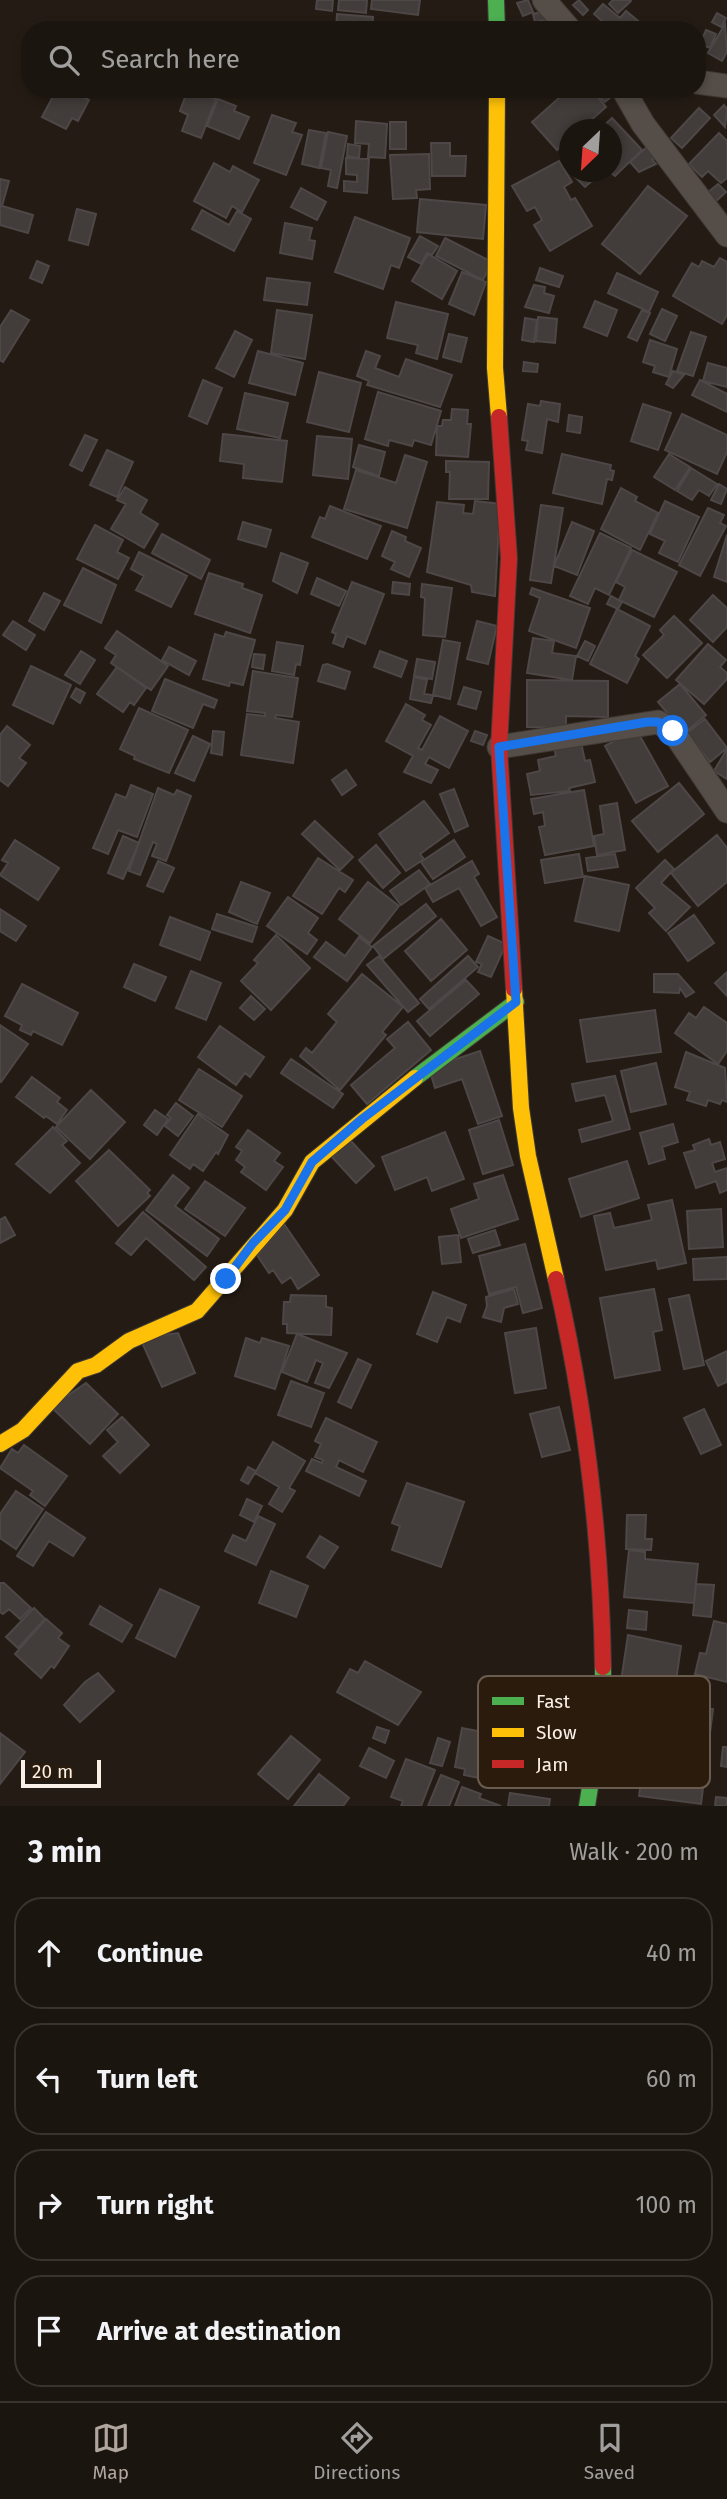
<!DOCTYPE html>
<meta charset="utf-8">
<style>
:root{--surface:#1b150f;--page:#28221d;--text:#f1f3f6;--muted:#a09f9e;--line:#39342f;--accent:#b0a69d}
body{margin:0;font-family:"Fira Sans",sans-serif;background:var(--page);color:var(--text)}
.compass{position:absolute;left:559px;top:119px;width:63px;height:63px;border-radius:50%;background:var(--surface);box-shadow:0 4px 10px #0003;rotate:205deg}
.scale{position:absolute;left:21px;bottom:18px;width:80px;box-sizing:border-box;padding-left:7px;border:4px solid #fbf0e7;border-top:0;font-size:19px;line-height:24px;white-space:nowrap;color:#fbf0e7;-webkit-text-stroke:5px #2b1b0d;paint-order:stroke}
.stop{position:absolute;width:21px;height:21px;margin:-16px;border:5px solid #1a73e8;border-radius:50%;background:#fff}
.stop.end{background:#1a73e8;border-color:#fff;box-shadow:0 2px 7px #0008}
.list{margin:0;padding:0;list-style:none}
h2{display:flex;justify-content:space-between;align-items:center;height:91px;margin:0;padding:0 28px;font-size:30px}
h2 small{font-size:23px;font-weight:400;color:var(--muted)}
.list li{display:grid;grid-template-columns:46px 1fr auto;gap:21px;align-items:center;box-sizing:border-box;height:112px;margin:0 14px 14px;padding:0 14px;border:2px solid var(--line);border-radius:28px}
.list b{display:block;font-size:26px;white-space:nowrap}
.list em{font-size:23px;font-style:normal;color:var(--muted)}
.icon{flex:none;width:38px;height:38px;fill:none;stroke:currentColor;stroke-width:2;stroke-linecap:round;stroke-linejoin:round}
.map{position:relative;flex:none;width:727px;height:1806px;overflow:hidden}
.search{position:absolute;background:var(--surface);box-shadow:0 4px 10px #0003;left:21px;right:21px;top:21px;height:77px;display:flex;align-items:center;gap:18px;box-sizing:border-box;padding:0 24px;border-radius:28px;color:var(--muted);font-size:26px}
.sheet{height:595px;background:var(--surface)}
nav{display:flex;justify-content:space-around;align-items:center;box-sizing:border-box;height:98px;border-top:2px solid var(--line);background:var(--surface);font-size:19px;color:var(--muted)}
nav a{display:grid;justify-items:center;gap:4px}
nav .on{color:var(--accent)}
.map>svg:first-child{display:block}
.building{fill:#423c3a;stroke:#4d4747;stroke-width:2}
.lines{fill:none;stroke-linecap:round;stroke-linejoin:round}
.street-casing{stroke:#403933;stroke-width:25}
.fast-casing{stroke:#403933;stroke-width:18}
.slow-casing{stroke:#403933;stroke-width:18}
.jam-casing{stroke:#403933;stroke-width:18}
.street{stroke:#544d48;stroke-width:23}
.fast{stroke:#4caf50;stroke-width:16}
.slow{stroke:#ffc107;stroke-width:16}
.jam{stroke:#c62828;stroke-width:16}
.route{stroke:#1a73e8;stroke-width:9}
.key{fill:#2b1b0d;stroke:#695b4e;stroke-width:2}
.key-label{font-size:19px;fill:#fbf0e7}
</style>
<div class="map">
<svg width="727" height="1806" viewBox="0 0 727 1806">
<rect width="100%" height="100%" fill="#241c14"/>
<path class="building" d="M317,0H333L332,11L316,9Z
M339,0H367L366,13L338,10Z
M372,0H420L418,15L371,9Z
M528,0L533,12L523,16L517,3Z
M579,0L588,10L583,15L573,5Z
M613,0H630L631,1L618,13L609,4Z
M603,4L620,18L626,11L649,30H612L594,14Z
M544,11L546,20L535,22L533,14Z
M717,13L726,18L721,27L712,22Z
M337,14L373,17L372,30H336Z
M725,24L727,52L722,61L708,53Z
M706,30L716,34L710,48L700,44Z
M57,89H67L89,100L78,121L72,118L66,129L42,117Z
M188,89L216,99L201,138L182,131L188,115L180,111Z
M569,89H591L606,107L580,130H570V139L557,150L532,122Z
M592,89H603L611,97L605,102Z
M218,99L236,106L234,111L249,117L239,139L207,126Z
M724,105L727,109L725,127L714,115Z
M699,108L710,118L682,148L671,138Z
M272,115L296,123L292,132L302,135L286,175L254,163Z
M612,118L642,150L615,176L610,172L612,130H599Z
M356,121L387,124L385,158L368,157L369,144L355,143Z
M390,122H406V149H390Z
M309,130L326,133L319,168L302,164Z
M328,132L347,136L337,188L328,186L331,170L321,168Z
M719,133L727,141V178L721,183L708,171L702,177L689,164Z
M431,143H450V156H466L465,176H432Z
M348,144L360,146L359,158L347,156Z
M647,147L655,157L652,160L656,164L639,172L630,162Z
M429,154L430,189L416,190L417,198L393,199L390,155Z
M346,158L369,159L367,193L344,191V181L357,182V175L346,174Z
M559,161L572,182L564,187L571,200L575,198L592,226L550,251L534,225L542,220L535,207L527,211L512,186Z
M214,163L230,172L233,166L259,180L242,212L232,206L226,218L194,201Z
M570,172H602L585,187Z
M0,179L9,181L2,206L33,215L28,233L0,225Z
M718,184L726,192L715,202L707,193Z
M648,186L687,216L640,274L602,244Z
M301,188L326,202L317,220L291,207Z
M420,199L486,205L483,239L417,232Z
M77,209L96,214L88,245L69,240Z
M202,210L229,225L237,211L251,219L234,251L192,229Z
M355,217L410,238L399,268L391,265L383,289L335,272Z
M285,223L312,228L309,240L315,241L312,259L280,253Z
M420,236L438,246L432,255L427,253L421,264L408,257Z
M445,238L492,262L483,280L436,256Z
M428,254L457,271L442,299L412,281Z
M720,258L727,262V315L722,324L673,296L692,263L699,267L702,261L714,267Z
M37,261L49,266L42,283L30,278Z
M540,268L563,276L559,287L536,280Z
M462,272L486,282L474,315L449,304Z
M617,273L658,292L649,312L608,293Z
M267,278L310,283L307,305L264,300Z
M534,285L545,287L544,293L554,296L549,313L525,307Z
M595,301L617,310L607,336L584,327Z
M396,302L448,314L437,359L416,353L418,345L387,338Z
M662,309L677,316L665,341L650,334Z
M11,310L29,320L3,362L0,360V327Z
M277,310L312,315L305,359L271,353Z
M642,310L650,313L637,341L628,337Z
M538,317L557,319L555,343L536,341Z
M525,318L537,320L534,342L522,340Z
M235,331L252,340L234,377L216,368Z
M691,332L706,337L693,376L677,371Z
M449,334L467,338L461,362L443,357Z
M650,340L677,349L669,377L653,372L655,366L643,362Z
M258,351L303,363L295,395L249,383Z
M366,351L380,356L375,368L399,377L406,359L452,375L440,407L367,385L369,381L357,376Z
M524,362L538,364L537,372L523,371Z
M708,363L727,368V387L703,381Z
M673,371L684,375L673,388L666,384Z
M319,372L361,383L349,432L307,422Z
M203,380L222,388L207,424L189,416Z
M700,380L727,394V412L692,395Z
M378,392L441,411L431,445L414,440L412,446L389,440L388,446L365,439Z
M245,393L288,403L280,438L237,429Z
M541,401L560,404L558,422L547,419L542,453L526,450L528,441L522,440L528,404L540,406Z
M643,404L671,413L658,450L631,441Z
M452,409L468,410L467,424H471L468,457L436,455L437,426H442L443,420H451Z
M682,414L727,435V452L717,474L665,450Z
M569,415L582,417L580,433L567,431Z
M223,434L287,441L282,482L243,478L244,464L220,461Z
M85,435L97,440L82,471L70,465Z
M317,436L352,439L348,479L313,475Z
M359,445L385,452L379,476L353,467Z
M107,450L133,462L117,497L90,485Z
M562,454L611,465L610,470L614,471L612,480L607,479L602,504L553,493Z
M669,454L690,467L675,490L654,477Z
M405,455L427,462L407,528L344,509L356,470L396,483Z
M446,461L489,462L488,499H449L450,472H446Z
M691,468L717,484L709,496L699,490L692,500L677,491Z
M719,484L727,489L721,504L711,500Z
M125,487L147,500L140,513L158,524L144,548L111,529L126,504L117,500Z
M621,488L637,497L635,501L658,513L640,550L601,529Z
M475,501L500,504L495,596L472,592L471,585L427,572L437,502L464,505L463,513L473,514Z
M665,501L699,517L678,562L659,553L665,541L650,534Z
M541,505L563,508L551,583L530,580Z
M330,506L381,526L367,559L312,537L320,517L325,519Z
M708,508L724,515L720,523L726,526L700,576L679,565Z
M243,522L271,530L266,547L238,539Z
M572,522L594,531L577,575L554,566Z
M95,525L123,540L117,552L129,558L118,579L77,559Z
M392,531L406,537L405,541L421,548L409,577L391,569L395,562L382,556Z
M600,533L631,548L609,595L595,588L588,604L570,596Z
M162,534L210,560L201,579L152,553Z
M727,535V582L714,577Z
M632,550L677,572L654,617L619,600L625,587L616,582Z
M139,552L187,576L171,607L136,590L144,576L131,569Z
M281,553L308,563L297,593L273,581Z
M83,568L116,585L101,623L64,605Z
M209,573L243,584L242,588L262,595L250,633L195,614Z
M317,578L346,591L339,606L311,594Z
M352,582L384,594L365,644L347,636L343,647L333,643L336,634L332,632Z
M393,582L410,584L409,595L392,593Z
M422,584L452,588L445,637L423,635L425,598L421,597Z
M532,588L590,608L576,648L529,631L540,598L530,594Z
M44,593L60,601L44,630L29,621Z
M713,595L727,608V627L713,642L690,620Z
M611,596L622,602L618,609L607,604Z
M617,609L650,626L635,656L639,659L627,683L590,664Z
M674,616L702,643L667,678L643,655L664,635L660,630Z
M13,621L35,635L26,650L3,635Z
M477,621L497,626L488,664L467,659Z
M117,631L168,666L151,690L111,663L116,655L105,648Z
M226,632L255,640L243,685L230,682L229,686L203,679L215,634L224,637Z
M533,638L554,641L552,653L576,656L572,680L527,673Z
M443,640L460,643L450,699L433,695Z
M585,641L595,646L588,661L577,656Z
M277,642L303,646L300,665L296,664L294,675L272,671Z
M708,644L726,660L720,667L727,673V679L704,704L676,680Z
M169,647L196,661L189,675L162,660Z
M81,651L95,660L80,684L65,675Z
M380,651L407,661L401,677L374,667Z
M254,654L265,655L263,669L252,667Z
M417,659L435,662L432,679L414,676Z
M327,664L350,672L345,689L318,681L323,665Z
M31,666L71,685L53,724L13,705Z
M117,667L146,688L134,705L130,702L123,712L97,694Z
M253,671L298,678L292,717L276,715L275,718L299,722L293,763L241,755L247,714L265,716V713L247,711Z
M414,677L427,680L424,694L433,695L431,703L410,699Z
M165,679L217,700L214,708L203,704L193,728L152,711Z
M527,680L608,681V717L566,716V728L527,727Z
M680,684L706,715L684,733L658,702Z
M464,687L481,692L476,709L458,704Z
M76,688L85,693L80,703L71,697Z
M406,704L425,715L422,720L431,725L418,748L422,750L440,716L468,731L449,768L429,757L425,764L438,770L431,783L404,772L413,756L386,741Z
M139,708L188,730L169,773L134,759L135,756L120,749Z
M705,719L727,748L710,762L687,733Z
M7,726L30,745L19,758L26,763L8,786L0,780V735Z
M636,729L668,786L636,803L605,746Z
M213,731L224,732L222,755L211,753Z
M475,731L487,735L483,745L471,741Z
M193,736L210,744L194,781L175,773Z
M580,738L585,761L590,760L595,782L569,788L570,791L531,795L527,774L540,771L538,760L556,756L553,743Z
M727,749V779L714,771Z
M346,770L356,785L342,795L332,780Z
M679,783L704,814L658,852L632,821Z
M131,785L153,794L137,837L118,830L108,854L93,848L116,794L126,798Z
M158,788L174,795L177,790L191,796L166,861L152,856L157,844L153,842L140,875L129,871Z
M454,789L468,826L455,832L440,794Z
M584,790L594,846L545,855L539,827L545,826L543,812L534,814L531,799Z
M424,801L449,833L420,854L424,859L406,871L379,834Z
M617,803L625,850L597,855L594,836L604,834L600,806Z
M315,821L353,857L340,870L302,834Z
M717,835L727,848V882L698,906L671,873Z
M123,836L139,843L123,879L108,873Z
M15,840L59,868L38,900L0,875L8,863L2,860Z
M454,840L465,857L433,879L421,862Z
M376,845L400,873L383,888L359,860Z
M579,854L583,877L545,883L541,860Z
M615,854L618,867L588,871L586,858Z
M318,858L353,880L345,892L339,888L322,914L293,896Z
M665,860L674,869L661,883L690,907L666,931L649,913L655,908L636,888Z
M158,861L174,868L163,892L147,886Z
M472,861L479,874L474,877L497,917L481,926L459,888L433,902L425,888Z
M419,870L430,884L401,905L390,891Z
M585,876L629,885L619,931L575,921Z
M241,882L270,893L257,924L229,912Z
M368,882L399,906L370,943L339,919Z
M288,897L318,918L308,933L317,940L307,954L267,926Z
M426,904L436,916L383,959L373,946Z
M0,909L26,926L16,941L0,931Z
M217,914L257,927L252,942L212,929Z
M694,915L714,943L688,961L668,933Z
M170,917L210,932L200,960L160,945Z
M441,919L467,950L431,981L405,951Z
M276,935L310,968L271,1010L241,981L258,963L254,960Z
M488,936L506,944L491,977L478,972L482,964L476,962Z
M359,937L372,947L347,981L314,957L326,942L345,956Z
M379,956L419,1003L408,1012L367,965Z
M468,956L478,967L429,1009L420,999Z
M134,964L166,977L155,1001L124,987Z
M191,971L221,983L206,1020L176,1008Z
M727,972V996L715,983Z
M362,974L403,1007L382,1032L386,1035L340,1090L300,1056L306,1048L312,1053L337,1022L328,1014Z
M654,974H678L694,992L686,997L680,988L679,993L654,992Z
M466,980L479,994L430,1036L417,1021Z
M22,984L78,1013L62,1045L33,1031L31,1035L20,1030L22,1025L5,1016Z
M251,996L265,1009L254,1020L240,1008Z
M704,1007L727,1023V1051L718,1064L675,1033L689,1013L696,1018Z
M655,1010L661,1052L587,1062L580,1020Z
M408,1022L431,1050L367,1104L351,1085L395,1048L387,1039Z
M0,1025L28,1044L1,1082L0,1081Z
M220,1026L264,1057L250,1077L245,1073L236,1085L198,1057Z
M480,1051L502,1116L478,1124L462,1079L435,1088L429,1068Z
M686,1052L725,1068L727,1102L722,1100L720,1104L708,1100L706,1106L687,1100L690,1092L675,1087Z
M291,1059L343,1094L333,1108L281,1073Z
M656,1063L666,1104L631,1112L621,1071Z
M199,1069L242,1096L222,1127L179,1100Z
M615,1076L630,1129L582,1142L579,1130L613,1121L605,1095L576,1101L572,1084Z
M32,1077L60,1098L57,1102L67,1110L57,1124L46,1116L44,1118L16,1097Z
M91,1090L125,1122L90,1159L56,1127Z
M176,1103L193,1116L178,1136L165,1126L171,1118L167,1115Z
M155,1110L168,1119L157,1135L144,1125Z
M198,1114L228,1135L218,1154L216,1152L203,1171L193,1164L190,1169L170,1155Z
M499,1120L513,1165L483,1174L469,1130Z
M673,1124L678,1142L662,1147L665,1159L649,1164L640,1133Z
M53,1127L67,1141L62,1145L80,1163L50,1193L16,1164Z
M248,1130L280,1153L274,1161L283,1167L266,1190L241,1172L245,1167L236,1160L242,1151L236,1147Z
M445,1132L464,1179L432,1191L427,1177L395,1190L382,1157Z
M709,1139L711,1145L720,1142L725,1159L712,1163L715,1172L727,1168V1190L720,1193L716,1181L696,1188L684,1153L695,1150L693,1145Z
M350,1140L374,1166L356,1183L332,1157Z
M109,1150L150,1190L147,1193L150,1196L118,1226L76,1181Z
M627,1161L639,1198L581,1217L569,1179Z
M173,1175L189,1188L175,1206L219,1239L207,1256L146,1210Z
M503,1175L518,1219L461,1238L451,1209L479,1199L474,1184Z
M205,1181L245,1208L225,1236L185,1209Z
M672,1200L686,1263L658,1269L656,1260L606,1270L594,1216L610,1213L614,1228L652,1220L648,1205Z
M721,1209L723,1247L689,1249L687,1211Z
M143,1212L206,1267L194,1280L146,1238L131,1255L116,1243Z
M5,1217L15,1235L0,1243V1220Z
M284,1224L319,1275L298,1289L291,1277L282,1283L273,1270L269,1273L257,1255Z
M495,1230L500,1245L473,1253L468,1239Z
M458,1235L461,1262L442,1264L439,1237Z
M525,1244L542,1308L523,1313L516,1287L489,1294L479,1256Z
M727,1257V1279L694,1280L693,1259Z
M514,1289L518,1304L504,1308L501,1322L483,1317L487,1306L486,1297Z
M654,1289L662,1330L653,1332L660,1370L615,1378L600,1298Z
M433,1292L466,1305L460,1322L447,1317L437,1342L417,1334Z
M291,1295L326,1296V1307L332,1308L331,1335L287,1333V1324H283L284,1302H290Z
M689,1295L704,1365L684,1369L669,1299Z
M536,1328L546,1388L515,1393L505,1333Z
M178,1333L195,1373L162,1387L140,1338Z
M297,1334L347,1353L329,1388L315,1383L323,1363L316,1360L307,1382L282,1372Z
M246,1338L260,1343L262,1338L289,1346L275,1389L235,1376Z
M727,1351V1382L718,1386L706,1361Z
M358,1359L371,1365L351,1408L338,1402Z
M291,1381L324,1393L311,1427L278,1415Z
M86,1383L118,1414L90,1444L51,1407Z
M559,1407L570,1450L542,1457L530,1414Z
M704,1409L721,1445L701,1454L684,1418Z
M122,1417L149,1445L120,1473L103,1456L118,1442L107,1430Z
M326,1418L377,1442L363,1472L339,1460L336,1467L366,1481L359,1496L306,1471L312,1459L322,1463L323,1460L315,1457L321,1444L315,1441Z
M273,1442L305,1461L289,1488L295,1491L282,1512L269,1504L279,1487L255,1473Z
M24,1445L67,1476L45,1506L30,1495L33,1491L0,1468L12,1449L18,1453Z
M248,1467L256,1471L248,1484L241,1480Z
M407,1483L464,1502L441,1567L392,1550L400,1526L392,1523Z
M16,1491L43,1509L16,1549L0,1538V1514Z
M247,1499L262,1506L254,1522L240,1515Z
M46,1512L85,1538L73,1556L49,1541L33,1566L17,1556Z
M627,1515H646L645,1539H652L651,1550L626,1549Z
M258,1516L275,1524L256,1565L225,1551L233,1535L246,1541Z
M320,1536L338,1547L324,1568L307,1557Z
M629,1550L645,1552V1559L698,1564L694,1603L624,1597Z
M271,1571L308,1586L296,1617L259,1603Z
M0,1583H4L31,1608L20,1619L9,1609L3,1614L0,1612Z
M696,1584L714,1585L711,1617L693,1615Z
M160,1589L199,1607L175,1657L136,1638Z
M100,1606L132,1625L122,1642L90,1624Z
M34,1608L45,1619L18,1648L6,1637Z
M629,1610L647,1612L646,1630L627,1628Z
M46,1619L62,1633L58,1638L69,1646L54,1668L51,1666L41,1678L15,1654Z
M714,1621L727,1624V1682L695,1674L700,1653L706,1654Z
M628,1635L681,1646L675,1688L639,1683L633,1730L614,1727Z
M365,1661L421,1692L398,1725L337,1692L350,1669L358,1673Z
M98,1673L114,1691L80,1722L64,1705L85,1682Z
M664,1703L713,1709L701,1804L639,1796L644,1763L656,1765Z
M377,1727L389,1731L385,1743L373,1738Z
M462,1728L493,1734L484,1779L464,1775L465,1769L455,1767Z
M0,1733L25,1752L0,1784Z
M291,1736L320,1760L288,1799L258,1774Z
M438,1738L450,1742L442,1766L430,1763Z
M723,1747H727V1767L721,1766Z
M369,1748L394,1761L386,1778L360,1766Z
M406,1759L435,1770L421,1806H401L403,1801L391,1797Z
M319,1774L349,1798L343,1806H294Z
M441,1775L459,1782L449,1806H428Z
M462,1787L481,1794L479,1798L501,1806H455Z
M510,1793L550,1799L549,1806H508Z
M716,1797L727,1798V1806H715Z"/>
<g class="lines">
<defs>
<path id="street" d="M544,0L570,30
M697,82L727,86
M623,89L643,124L727,235
M499,747L658,722L673,731L727,811"/>
<path id="fast" d="M496,0L497,30
M415,1078L516,1002
M587,1806L603,1705V1667"/>
<path id="slow" d="M497,89L495,368L499,417
M514,989L521,1108L528,1156L556,1279
M0,1444L23,1430L78,1371L96,1365L129,1341L197,1311L285,1210L312,1162L415,1078"/>
<path id="jam" d="M499,417L509,558L499,747L514,989
M556,1279C585,1406 601,1537 603,1667"/>
</defs>
<use href="#street" class="street-casing"/>
<use href="#fast" class="fast-casing"/>
<use href="#slow" class="slow-casing"/>
<use href="#jam" class="jam-casing"/>
<use href="#street" class="street"/>
<use href="#fast" class="fast"/>
<use href="#slow" class="slow"/>
<use href="#jam" class="jam"/>
</g>
<g class="lines">
<path class="route" d="M226,1279L253,1243L285,1210L312,1162L362,1119L516,1002L499,747L647,722H658L673,731"/>
</g>
<rect x="478" y="1676" width="232" height="112" rx="10" class="key"/>
<rect x="492" y="1697" width="32" height="8" fill="#4caf50"/>
<rect x="492" y="1728" width="32" height="9" fill="#ffc107"/>
<rect x="492" y="1760" width="32" height="8" fill="#c62828"/>
<g class="key-label">
<text x="536" y="1708">Fast</text>
<text x="536" y="1739">Slow</text>
<text x="536" y="1771">Jam</text>
</g>
</svg>
<svg class="compass" viewBox="-18 -18 36 36"><path d="M0-13l5 13h-10z" fill="#e53935"/><path d="M0 13l5-13h-10z" fill="#a09f9e"/></svg>
<div class="scale">20 m</div>
<div class="stop" style="left:673px;top:731px"></div>
<div class="stop end" style="left:226px;top:1279px"></div>
<div class="search"><svg class="icon" aria-label="search" viewBox="0 0 24 24"><circle cx="10" cy="10" r="6"/><path d="M15 15l6 6"/></svg>Search here</div>
</div>
<section class="sheet">
<h2>3 min<small>Walk · 200 m</small></h2>
<ul class="list">
<li><svg class="icon" aria-label="ahead" viewBox="0 0 24 24"><path d="M12 20V5M6 11l6-6 6 6"/></svg><div><b>Continue</b></div><em>40 m</em></li>
<li><svg class="icon" aria-label="left" viewBox="0 0 24 24"><path d="M17 20v-9H6M10 6l-5 5 5 5"/></svg><div><b>Turn left</b></div><em>60 m</em></li>
<li><svg class="icon" aria-label="right" viewBox="0 0 24 24"><path d="M7 20v-9h11M14 6l5 5-5 5"/></svg><div><b>Turn right</b></div><em>100 m</em></li>
<li><svg class="icon" aria-label="arrive" viewBox="0 0 24 24"><path d="M6 21V4h12l-3 4 3 4H6"/></svg><div><b>Arrive at destination</b></div></li>
</ul>
</section>
<nav>
<a class="on"><svg class="icon" aria-label="map" viewBox="0 0 24 24"><path d="M3 6l6-2 6 2 6-2v14l-6 2-6-2-6 2zM9 4v14M15 6v14"/></svg>Map</a>
<a><svg class="icon" aria-label="directions" viewBox="0 0 24 24"><path d="M12 3l9 9-9 9-9-9zM9 14v-3h6M13 9l2 2-2 2"/></svg>Directions</a>
<a><svg class="icon" aria-label="saved" viewBox="0 0 24 24"><path d="M7 4h10v16l-5-4-5 4z"/></svg>Saved</a>
</nav>
